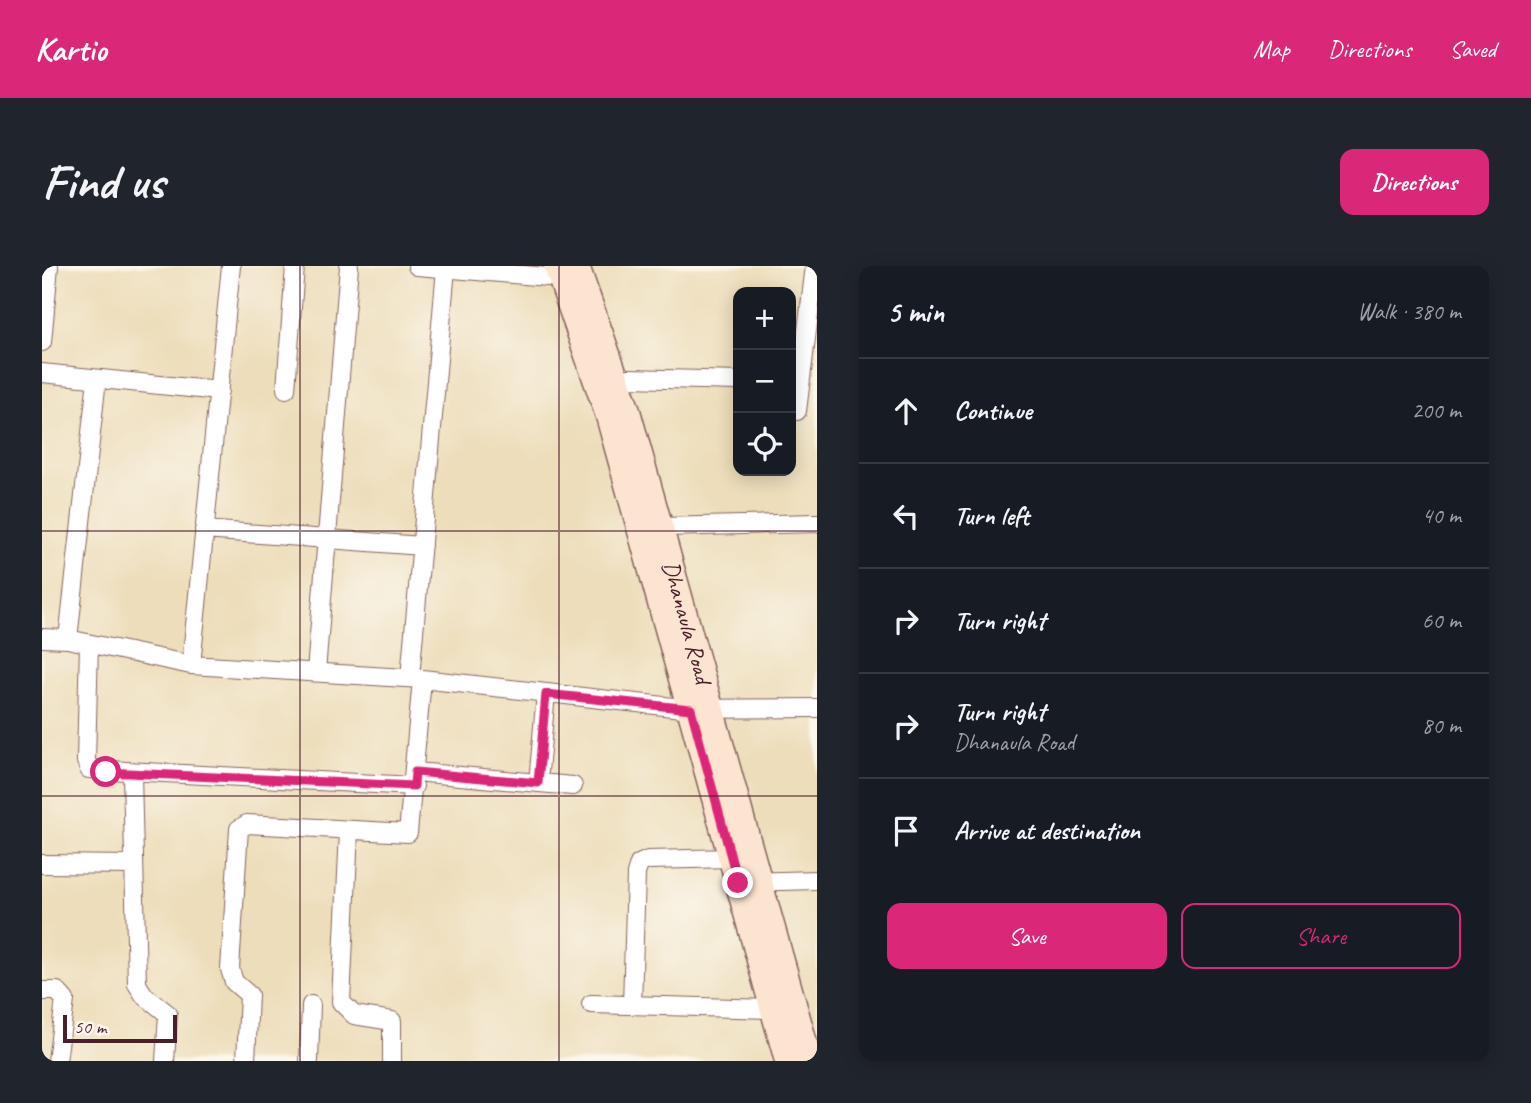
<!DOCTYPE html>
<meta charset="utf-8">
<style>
:root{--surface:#171b24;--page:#20242c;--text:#f1f3f6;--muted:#9ea1a6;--line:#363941;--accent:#db2777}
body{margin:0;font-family:Caveat,sans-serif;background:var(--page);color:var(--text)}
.controls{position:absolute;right:21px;top:21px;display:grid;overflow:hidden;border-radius:14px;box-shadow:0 4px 18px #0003}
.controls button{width:63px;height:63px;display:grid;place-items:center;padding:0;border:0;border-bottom:2px solid var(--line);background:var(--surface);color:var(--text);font:35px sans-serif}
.scale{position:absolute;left:21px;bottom:18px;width:114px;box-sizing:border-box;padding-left:7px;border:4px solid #4a1f2b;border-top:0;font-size:19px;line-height:24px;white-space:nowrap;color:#4a1f2b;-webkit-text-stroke:5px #fbf7ec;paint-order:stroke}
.stop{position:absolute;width:21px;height:21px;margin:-16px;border:5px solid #db2777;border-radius:50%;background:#fff}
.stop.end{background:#db2777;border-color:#fff;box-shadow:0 2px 7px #0008}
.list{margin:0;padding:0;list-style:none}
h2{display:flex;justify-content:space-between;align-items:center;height:91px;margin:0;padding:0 28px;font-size:30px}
h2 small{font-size:23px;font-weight:400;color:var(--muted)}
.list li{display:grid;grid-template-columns:46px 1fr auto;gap:21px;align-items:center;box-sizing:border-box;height:105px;padding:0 28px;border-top:2px solid var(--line)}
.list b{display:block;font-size:26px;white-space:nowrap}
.list p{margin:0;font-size:23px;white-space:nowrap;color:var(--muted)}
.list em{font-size:23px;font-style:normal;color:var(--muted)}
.actions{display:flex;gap:14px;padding:21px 28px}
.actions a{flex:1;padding:16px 0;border:2px solid var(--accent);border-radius:14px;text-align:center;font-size:24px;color:var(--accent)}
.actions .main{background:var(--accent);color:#fff}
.icon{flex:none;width:38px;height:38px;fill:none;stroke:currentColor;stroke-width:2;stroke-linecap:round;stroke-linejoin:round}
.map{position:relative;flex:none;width:775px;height:795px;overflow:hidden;border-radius:14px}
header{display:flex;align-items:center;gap:42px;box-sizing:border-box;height:98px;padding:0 35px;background:var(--accent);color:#fff}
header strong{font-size:33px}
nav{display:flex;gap:38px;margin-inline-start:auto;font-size:24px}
.intro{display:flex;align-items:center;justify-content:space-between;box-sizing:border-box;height:168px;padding:0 42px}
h1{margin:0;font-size:49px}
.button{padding:18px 32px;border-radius:14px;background:var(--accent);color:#fff;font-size:24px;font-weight:700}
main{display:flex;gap:42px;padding:0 42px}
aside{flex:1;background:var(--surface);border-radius:14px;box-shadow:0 4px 18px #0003}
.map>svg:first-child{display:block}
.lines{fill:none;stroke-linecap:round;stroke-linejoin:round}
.street-casing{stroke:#83625d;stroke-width:20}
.secondary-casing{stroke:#83625d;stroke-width:27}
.street{stroke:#fff;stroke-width:18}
.secondary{stroke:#fce5d0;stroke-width:24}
.route{stroke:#db2777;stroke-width:9}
.grid{fill:none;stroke:#4a1f2b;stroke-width:2;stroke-opacity:0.55}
.labels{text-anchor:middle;stroke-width:5;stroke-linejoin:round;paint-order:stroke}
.street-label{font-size:24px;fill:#4a1f2b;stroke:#fbf7ec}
</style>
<header>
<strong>Kartio</strong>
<nav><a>Map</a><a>Directions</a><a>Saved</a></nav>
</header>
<div class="intro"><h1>Find us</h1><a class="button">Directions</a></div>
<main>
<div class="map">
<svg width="775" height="795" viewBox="0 0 775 795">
<rect width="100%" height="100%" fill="#fbf7ec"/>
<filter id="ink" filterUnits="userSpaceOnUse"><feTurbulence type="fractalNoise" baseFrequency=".0143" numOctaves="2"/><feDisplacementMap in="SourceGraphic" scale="14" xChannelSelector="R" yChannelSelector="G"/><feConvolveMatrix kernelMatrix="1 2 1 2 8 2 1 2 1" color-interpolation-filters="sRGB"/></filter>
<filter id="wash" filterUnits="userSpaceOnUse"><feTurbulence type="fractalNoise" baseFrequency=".00686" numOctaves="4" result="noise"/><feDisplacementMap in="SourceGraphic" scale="28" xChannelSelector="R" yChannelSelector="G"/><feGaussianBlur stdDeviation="1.57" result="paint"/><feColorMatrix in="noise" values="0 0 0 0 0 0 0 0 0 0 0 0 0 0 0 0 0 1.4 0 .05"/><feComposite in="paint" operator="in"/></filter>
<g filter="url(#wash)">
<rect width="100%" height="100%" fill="#edddba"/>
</g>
<g filter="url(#ink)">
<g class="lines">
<defs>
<path id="street" d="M375,0L529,13
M0,76L7,0
M0,107L177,125
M565,115L588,112L696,115
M244,123L253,0
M755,145L773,0
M619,261L775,257
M162,264L380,280
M0,372L26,373L149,399L380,413L649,443L775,442
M26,373L55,113
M47,378L44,495L47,503L372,520
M149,399L189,0
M274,406L307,0
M368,412L404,2
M373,506L531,520
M90,507L95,718L102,729L126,748L123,795
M496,517L504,427
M307,565L299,736L312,749L350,755V795
M0,598L92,599
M707,616L775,614
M0,725H15L23,734L15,795
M549,738L731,743
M590,739L594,608L597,598L606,594L690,592
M204,795L207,729L192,716L188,703L197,563L205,558L366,567L380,413
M267,795L269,739"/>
<g id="secondary">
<path d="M514,0L566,150L745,795"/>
<path id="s1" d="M535,0L586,145L768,795"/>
</g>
</defs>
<use href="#street" class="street-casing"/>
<use href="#secondary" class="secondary-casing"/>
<use href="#street" class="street"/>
<use href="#secondary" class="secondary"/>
</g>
</g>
<g class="lines" filter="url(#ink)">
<path class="route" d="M64,506L372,520L373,506L496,517L504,428L649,443L696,617"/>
</g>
<path class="grid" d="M258,0V795M517,0V795M0,265H775M0,530H775"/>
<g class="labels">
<g class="street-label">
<text dy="8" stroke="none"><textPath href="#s1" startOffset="373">Dhanaula Road</textPath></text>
</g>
</g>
</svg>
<div class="controls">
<button>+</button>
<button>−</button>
<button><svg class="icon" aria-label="locate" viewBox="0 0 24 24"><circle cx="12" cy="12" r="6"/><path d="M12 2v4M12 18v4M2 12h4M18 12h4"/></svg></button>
</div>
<div class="scale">50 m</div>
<div class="stop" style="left:64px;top:506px"></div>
<div class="stop end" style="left:696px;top:617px"></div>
</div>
<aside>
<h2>5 min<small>Walk · 380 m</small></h2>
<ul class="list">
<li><svg class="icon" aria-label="ahead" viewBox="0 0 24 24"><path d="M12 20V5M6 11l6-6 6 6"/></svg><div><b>Continue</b></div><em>200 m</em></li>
<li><svg class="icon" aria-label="left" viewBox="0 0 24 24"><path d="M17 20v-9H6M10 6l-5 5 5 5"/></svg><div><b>Turn left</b></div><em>40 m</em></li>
<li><svg class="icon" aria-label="right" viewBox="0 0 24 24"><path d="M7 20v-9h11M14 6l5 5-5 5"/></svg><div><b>Turn right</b></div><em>60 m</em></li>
<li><svg class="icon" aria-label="right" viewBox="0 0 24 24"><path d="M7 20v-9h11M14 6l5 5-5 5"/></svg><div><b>Turn right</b><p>Dhanaula Road</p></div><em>80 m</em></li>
<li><svg class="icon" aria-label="arrive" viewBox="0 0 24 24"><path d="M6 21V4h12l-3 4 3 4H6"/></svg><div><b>Arrive at destination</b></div></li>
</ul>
<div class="actions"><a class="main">Save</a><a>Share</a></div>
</aside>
</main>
